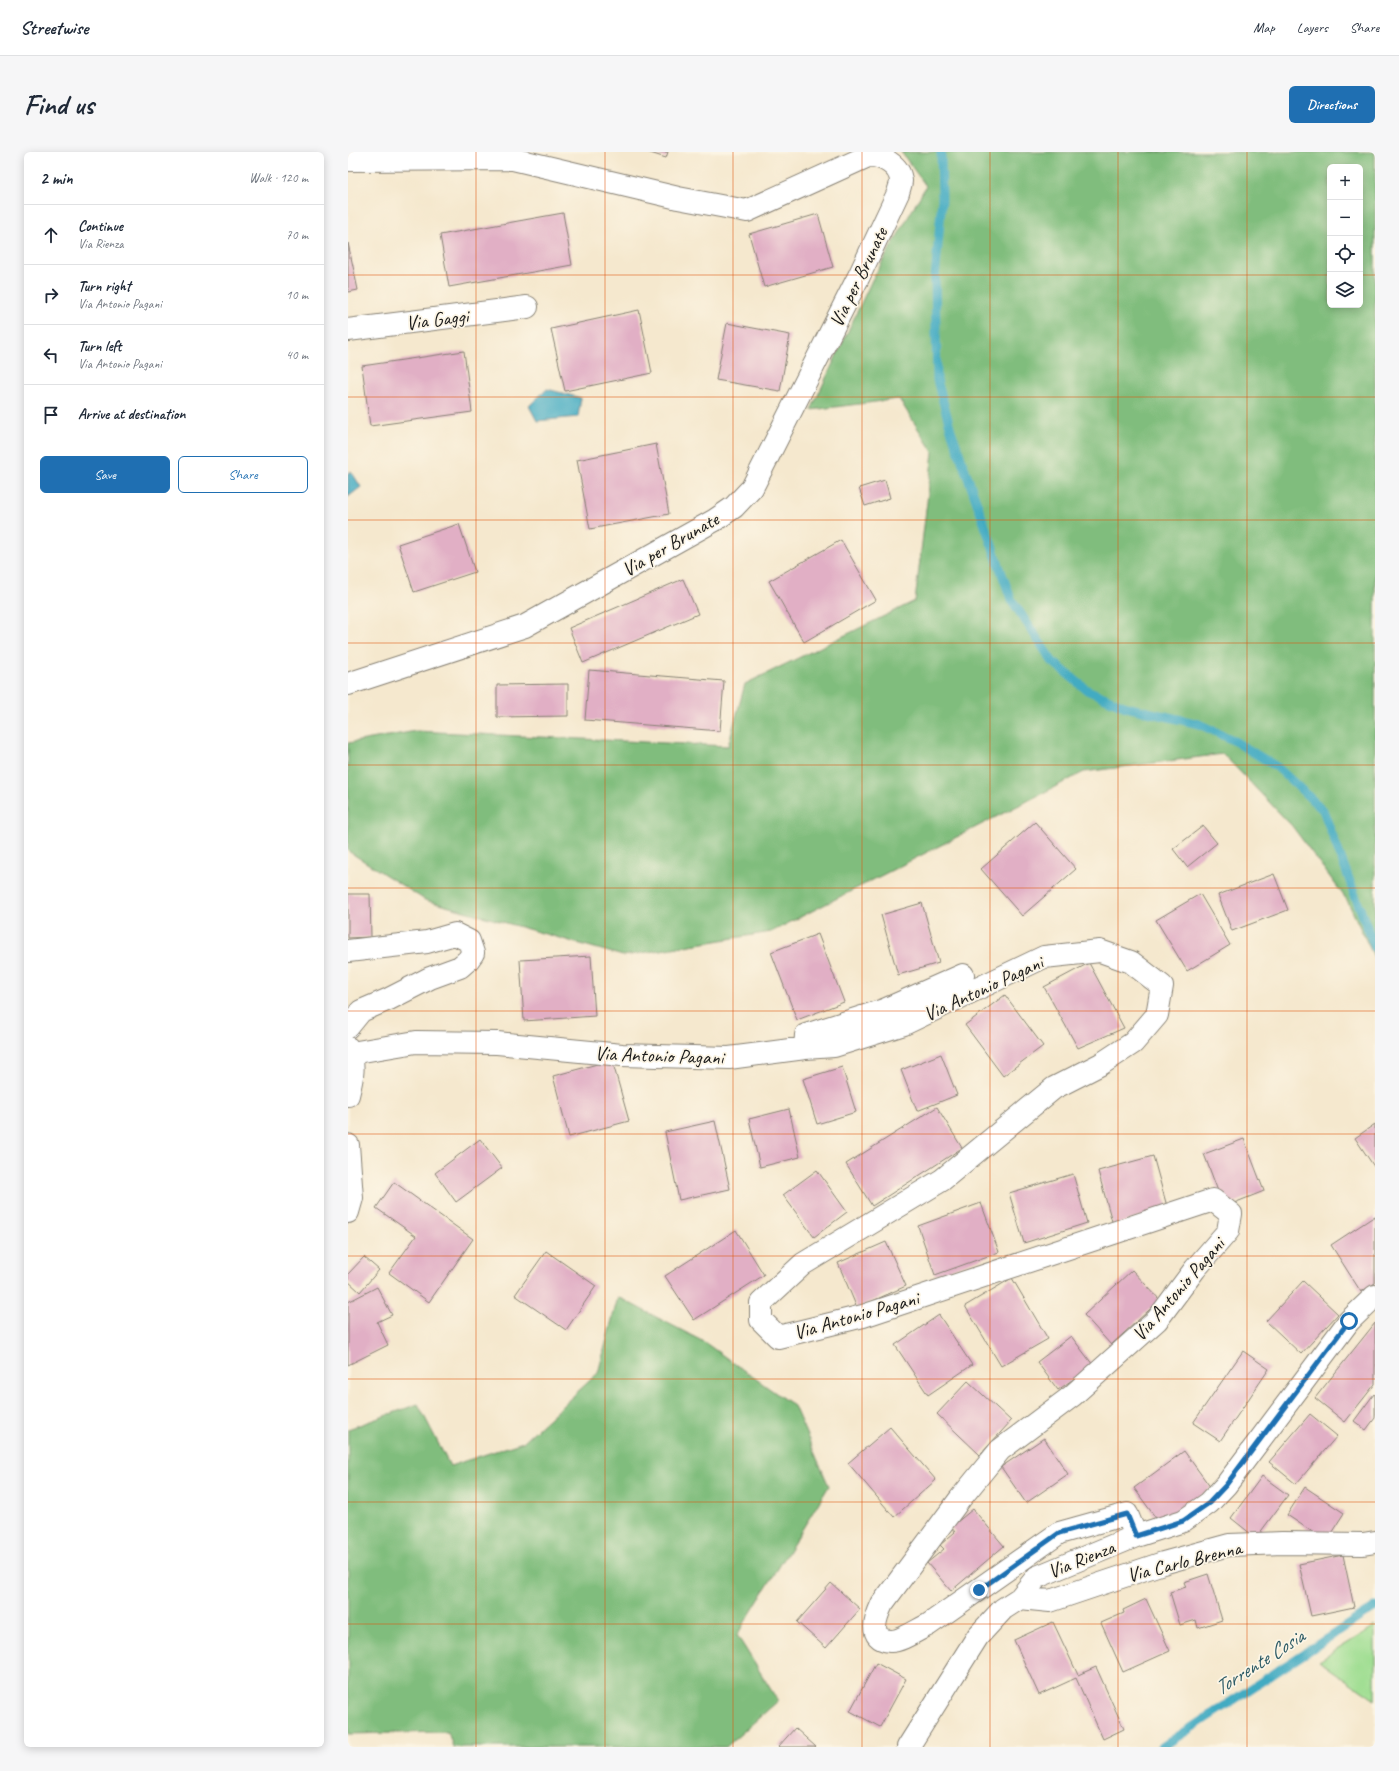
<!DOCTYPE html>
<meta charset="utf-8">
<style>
:root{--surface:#fff;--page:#f6f6f7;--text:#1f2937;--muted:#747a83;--line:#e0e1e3;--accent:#1f6fb2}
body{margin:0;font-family:Caveat,sans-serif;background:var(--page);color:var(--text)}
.controls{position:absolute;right:12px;top:12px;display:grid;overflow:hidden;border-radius:6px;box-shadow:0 2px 10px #0003}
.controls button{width:36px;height:36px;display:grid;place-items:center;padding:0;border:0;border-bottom:1px solid var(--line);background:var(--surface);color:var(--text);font:20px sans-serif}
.stop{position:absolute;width:12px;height:12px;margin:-9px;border:3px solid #1f6fb2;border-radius:50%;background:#fff}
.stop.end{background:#1f6fb2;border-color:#fff;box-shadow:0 1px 4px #0008}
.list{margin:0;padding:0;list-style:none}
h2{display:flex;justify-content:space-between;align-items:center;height:52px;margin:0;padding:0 16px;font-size:17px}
h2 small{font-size:13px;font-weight:400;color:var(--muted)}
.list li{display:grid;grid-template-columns:26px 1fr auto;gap:12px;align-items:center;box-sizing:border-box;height:60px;padding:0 16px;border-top:1px solid var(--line)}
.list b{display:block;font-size:15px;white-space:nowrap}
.list p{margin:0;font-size:13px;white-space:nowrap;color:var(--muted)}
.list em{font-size:13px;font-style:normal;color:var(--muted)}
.actions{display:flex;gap:8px;padding:12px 16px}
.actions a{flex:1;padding:9px 0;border:1px solid var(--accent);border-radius:6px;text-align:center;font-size:14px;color:var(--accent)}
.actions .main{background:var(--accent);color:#fff}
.icon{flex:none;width:22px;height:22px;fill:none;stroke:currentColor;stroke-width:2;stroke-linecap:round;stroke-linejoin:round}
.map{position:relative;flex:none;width:1027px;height:1595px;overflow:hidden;border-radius:6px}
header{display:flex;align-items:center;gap:24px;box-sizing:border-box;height:56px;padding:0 20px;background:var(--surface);border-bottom:1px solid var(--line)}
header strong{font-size:19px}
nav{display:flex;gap:22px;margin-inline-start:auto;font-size:14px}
.intro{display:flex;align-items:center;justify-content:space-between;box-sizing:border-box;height:96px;padding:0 24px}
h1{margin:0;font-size:28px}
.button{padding:10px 18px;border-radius:6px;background:var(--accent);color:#fff;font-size:14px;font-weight:700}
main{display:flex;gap:24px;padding:0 24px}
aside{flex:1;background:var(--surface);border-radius:6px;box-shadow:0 2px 10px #0003}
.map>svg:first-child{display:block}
.green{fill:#a0de93;stroke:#5e7d58}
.forest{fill:#80bd7d;stroke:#4e6c4c;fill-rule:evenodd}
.water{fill:#43abc2;stroke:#30646f}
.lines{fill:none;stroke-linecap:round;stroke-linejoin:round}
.stream{stroke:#43abc2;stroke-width:9}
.building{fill:#e1afc5}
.minor-casing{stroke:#888275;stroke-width:24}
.minor{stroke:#fff;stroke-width:22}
.route{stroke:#1f6fb2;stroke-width:5}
.grid{fill:none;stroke:#de560d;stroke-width:1;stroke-opacity:0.55}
.labels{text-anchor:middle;stroke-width:3.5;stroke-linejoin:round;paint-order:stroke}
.street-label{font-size:20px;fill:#1c1c1c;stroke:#fcf5e5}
.water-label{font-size:21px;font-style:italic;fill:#2e5c67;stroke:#fcf5e5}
</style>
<header>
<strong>Streetwise</strong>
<nav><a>Map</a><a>Layers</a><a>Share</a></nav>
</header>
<div class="intro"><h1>Find us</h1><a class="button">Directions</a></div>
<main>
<aside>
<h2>2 min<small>Walk · 120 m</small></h2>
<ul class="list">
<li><svg class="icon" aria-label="ahead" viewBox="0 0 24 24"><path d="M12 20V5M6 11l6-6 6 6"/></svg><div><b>Continue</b><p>Via Rienza</p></div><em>70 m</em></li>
<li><svg class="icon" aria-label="right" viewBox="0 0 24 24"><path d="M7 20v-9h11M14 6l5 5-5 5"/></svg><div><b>Turn right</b><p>Via Antonio Pagani</p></div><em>10 m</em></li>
<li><svg class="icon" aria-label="left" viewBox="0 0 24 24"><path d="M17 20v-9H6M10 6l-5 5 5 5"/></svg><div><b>Turn left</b><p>Via Antonio Pagani</p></div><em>40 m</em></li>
<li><svg class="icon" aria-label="arrive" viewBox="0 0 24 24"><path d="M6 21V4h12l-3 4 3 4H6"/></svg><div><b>Arrive at destination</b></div></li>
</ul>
<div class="actions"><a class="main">Save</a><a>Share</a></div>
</aside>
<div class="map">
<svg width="1027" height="1595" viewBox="0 0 1027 1595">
<rect width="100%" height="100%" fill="#fcf5e5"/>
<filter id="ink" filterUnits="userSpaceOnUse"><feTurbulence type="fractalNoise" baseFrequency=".025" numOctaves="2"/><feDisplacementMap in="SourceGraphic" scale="8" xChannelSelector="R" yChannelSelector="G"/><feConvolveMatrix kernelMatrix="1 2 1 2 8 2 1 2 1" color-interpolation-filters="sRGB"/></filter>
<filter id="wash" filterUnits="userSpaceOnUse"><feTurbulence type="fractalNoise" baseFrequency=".012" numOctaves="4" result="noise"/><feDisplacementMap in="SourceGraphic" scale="16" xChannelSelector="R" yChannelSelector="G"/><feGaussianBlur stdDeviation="0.9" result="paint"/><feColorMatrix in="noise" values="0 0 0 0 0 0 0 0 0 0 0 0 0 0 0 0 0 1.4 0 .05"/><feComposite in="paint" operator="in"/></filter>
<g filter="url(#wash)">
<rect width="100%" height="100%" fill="#f5e8ce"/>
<path class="green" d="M1027,1474V1548L971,1509Z"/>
<path class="forest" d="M553,0H1027V807L999,748L944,674L875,602L736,620L423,780L275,804L77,748L0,699V591L68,579L380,594L397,532L567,449L585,300L551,247L463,258L524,128L578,34ZM982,15H1012V153H982Z
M270,1145L356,1190L446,1254L481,1334L389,1483L430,1549L378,1595H105L100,1580L0,1582V1277L70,1252L102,1314L175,1290L250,1221Z"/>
<path class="water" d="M199,237L233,246L230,265L189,269L181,254Z
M3,319L13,335L0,345V321Z"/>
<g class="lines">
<path class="stream" d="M593,0L594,47L587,127L589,228L603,278L663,447L704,509L739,538L778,555L851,572L883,587L929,615L975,658L1027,796
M814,1595L1027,1455"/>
</g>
<g id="blocks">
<path class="building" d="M299,0H320L318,6Z
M215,61L224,113L101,135L92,83Z
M470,62L485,115L416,135L401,82Z
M0,91L10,138L0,140Z
M291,158L304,221L217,239L203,177Z
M379,171L442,183L432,239L368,228Z
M116,199L124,260L22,274L14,214Z
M308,292L321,362L242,377L229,308Z
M537,328L542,346L517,354L511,336Z
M111,372L127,420L66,440L50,392Z
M493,388L528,448L456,490L421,429Z
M335,427L350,462L235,511L221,476Z
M241,518L376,529L372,579L237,568Z
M220,532V564L149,565V533Z
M687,670L728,717L674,764L633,717Z
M855,674L869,691L839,715L825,697Z
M926,722L940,758L884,779L870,743Z
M0,742H22L23,785L0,786Z
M852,742L882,793L839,819L808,768Z
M574,751L591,811L550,823L533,763Z
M470,782L496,850L449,868L423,800Z
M243,804L247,864L176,869L172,808Z
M741,811L776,876L730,896L696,835Z
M657,843L695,894L655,924L617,873Z
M593,902L609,943L569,959L553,918Z
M264,908L281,969L221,985L205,924Z
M494,915L508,960L469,972L455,927Z
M589,955L614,996L524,1054L498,1012Z
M441,957L452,1005L412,1015L401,967Z
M367,969L382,1037L331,1048L317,980Z
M1027,972V1016L1007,986Z
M132,987L154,1016L108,1050L87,1021Z
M896,987L916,1039L876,1055L856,1002Z
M805,1004L820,1058L765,1073L750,1019Z
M469,1018L499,1060L466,1085L435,1043Z
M725,1022L739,1071L676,1091L661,1041Z
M46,1030L125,1087L81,1150L41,1121L68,1084L28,1056Z
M633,1051L651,1100L587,1123L570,1074Z
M1027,1064V1131L1013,1140L983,1093Z
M388,1078L416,1123L346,1168L317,1124Z
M538,1090L558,1134L509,1156L490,1111Z
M198,1099L248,1134L218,1178L167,1143Z
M16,1105L31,1118L12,1140L0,1129V1122Z
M784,1118L812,1148L763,1193L736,1163Z
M664,1126L700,1187L653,1214L617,1154Z
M955,1129L990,1162L953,1202L918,1169Z
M29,1135L44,1163L29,1170L40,1193L0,1213V1150Z
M591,1163L624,1213L580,1243L547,1193Z
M1027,1171V1232L997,1270L967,1246Z
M723,1184L745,1213L710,1238L689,1210Z
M895,1199L921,1217L872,1289L845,1271Z
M620,1229L663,1269L632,1303L589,1262Z
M1026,1242L1027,1243V1266L1018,1278L1006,1269Z
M962,1262L989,1284L948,1332L921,1310Z
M542,1275L588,1328L546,1365L500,1311Z
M696,1286L720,1322L678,1351L653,1315Z
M836,1299L863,1336L813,1373L786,1336Z
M914,1324L940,1343L908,1386L883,1366Z
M957,1335L996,1361L978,1389L939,1363Z
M625,1357L656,1394L603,1439L579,1411L596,1397L592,1393L607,1380L603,1375Z
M995,1403L1006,1455L963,1464L951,1412Z
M860,1422L874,1468L850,1476L848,1468L832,1473L822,1440L838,1435L836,1430Z
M483,1431L512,1457L478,1496L449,1470Z
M798,1447L822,1499L775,1520L753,1471L776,1461L775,1458Z
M705,1470L730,1523L748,1515L776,1577L755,1587L728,1526L691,1543L666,1488Z
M528,1511L558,1527L532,1575L502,1559Z
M447,1576L468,1595H430Z"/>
</g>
</g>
<g filter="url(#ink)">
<use href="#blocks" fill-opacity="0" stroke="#888275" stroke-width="1"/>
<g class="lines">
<defs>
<path id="minor" d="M0,8L165,7L330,46L399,59L520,4C533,3 552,13 553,29C553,32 551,37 550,41L511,124L404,336L386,355L367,368L177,474L0,532
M0,178L179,155
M0,799L79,790L107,782L121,789L125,801L120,808L112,815L82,826L41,847L13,859L0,875
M0,896C8,912 4,927 0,943
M457,896L458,883L536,858L615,823
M3,901L68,890L149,891L274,903L381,906L457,896L486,894L556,872L696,805L752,799L783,810L814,834L809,863L785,891L753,912L706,936L594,1028L455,1112L413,1151V1168L430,1185L515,1164L865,1048L883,1062L880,1079L847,1117L809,1168L724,1244L652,1298L612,1347L534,1452C528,1465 519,1487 542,1489C552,1490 571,1477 580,1473L711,1381L779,1362L788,1384
M0,993L4,1046L0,1060
M672,1446L702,1449L815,1411L881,1393L934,1391L1015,1392L1027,1390
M560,1595L630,1484L655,1457L672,1446L689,1425L788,1384L835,1369L861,1351L878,1333L1001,1169L1027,1144"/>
</defs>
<use href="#minor" class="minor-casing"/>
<use href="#minor" class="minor"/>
</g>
</g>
<g class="lines" filter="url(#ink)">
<path class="route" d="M631,1438L711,1381L779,1362L788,1384L835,1369L861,1351L878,1333L1001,1169"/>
</g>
<path class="grid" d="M128,0V1595M257,0V1595M385,0V1595M514,0V1595M642,0V1595M770,0V1595M899,0V1595M0,123H982M1012,123H1027M0,245H1027M0,368H1027M0,491H1027M0,613H1027M0,736H1027M0,859H1027M0,982H1027M0,1104H1027M0,1227H1027M0,1350H1027M0,1472H1027"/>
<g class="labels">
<g class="street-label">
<text transform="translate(510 125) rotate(-64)" y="7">Via per Brunate</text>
<text transform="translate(89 167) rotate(-7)" y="7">Via Gaggi</text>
<text transform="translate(322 392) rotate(-30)" y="7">Via per Brunate</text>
<text transform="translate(635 836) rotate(-25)" y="7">Via Antonio Pagani</text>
<text transform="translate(311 903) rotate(2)" y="7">Via Antonio Pagani</text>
<text transform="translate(830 1137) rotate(-49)" y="7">Via Antonio Pagani</text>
<text transform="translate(508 1163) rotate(-16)" y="7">Via Antonio Pagani</text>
<text transform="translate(733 1407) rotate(-22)" y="7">Via Rienza</text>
<text transform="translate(836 1409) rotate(-14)" y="7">Via Carlo Brenna</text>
</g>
<g class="water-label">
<text transform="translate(911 1510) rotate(-33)" y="7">Torrente Cosia</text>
</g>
</g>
</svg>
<div class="controls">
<button>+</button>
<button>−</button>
<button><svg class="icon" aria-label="locate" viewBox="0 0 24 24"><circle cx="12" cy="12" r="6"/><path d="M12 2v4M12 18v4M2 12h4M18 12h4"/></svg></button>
<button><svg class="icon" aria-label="layers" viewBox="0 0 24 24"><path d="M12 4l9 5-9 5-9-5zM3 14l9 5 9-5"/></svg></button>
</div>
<div class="stop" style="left:1001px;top:1169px"></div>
<div class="stop end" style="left:631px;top:1438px"></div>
</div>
</main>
